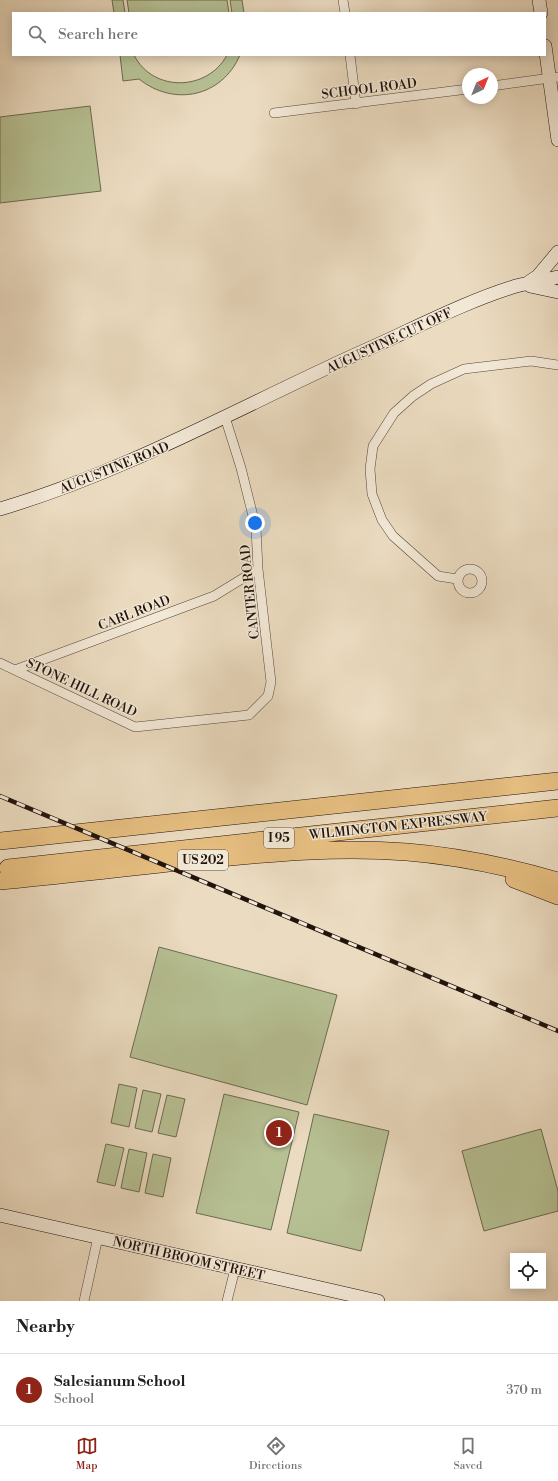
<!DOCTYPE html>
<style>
:root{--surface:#fff;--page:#f6f6f6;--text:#202124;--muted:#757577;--line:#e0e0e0;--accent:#8f2418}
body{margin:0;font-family:"Libre Bodoni",serif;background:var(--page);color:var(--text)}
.controls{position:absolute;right:12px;bottom:12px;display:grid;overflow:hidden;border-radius:0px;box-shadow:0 2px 10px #0003}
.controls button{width:36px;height:36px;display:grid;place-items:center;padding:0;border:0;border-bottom:1px solid var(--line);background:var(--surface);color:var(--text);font:20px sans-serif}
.compass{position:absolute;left:462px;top:68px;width:36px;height:36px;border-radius:50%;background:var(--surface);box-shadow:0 2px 10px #0003;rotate:43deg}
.you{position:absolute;left:255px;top:523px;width:14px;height:14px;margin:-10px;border:3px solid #fff;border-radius:50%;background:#1a73e8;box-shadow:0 0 0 6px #1a73e833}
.badge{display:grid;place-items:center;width:26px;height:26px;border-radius:50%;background:var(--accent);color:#fff;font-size:13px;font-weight:700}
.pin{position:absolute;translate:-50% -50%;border:2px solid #fff;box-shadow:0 1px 4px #0006}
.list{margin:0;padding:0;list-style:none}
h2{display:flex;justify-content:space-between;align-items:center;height:52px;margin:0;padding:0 16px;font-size:17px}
h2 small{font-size:13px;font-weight:400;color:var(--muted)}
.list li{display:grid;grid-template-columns:26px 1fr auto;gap:12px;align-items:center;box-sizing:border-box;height:72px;padding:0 16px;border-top:1px solid var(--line)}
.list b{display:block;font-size:15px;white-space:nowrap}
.list p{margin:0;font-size:13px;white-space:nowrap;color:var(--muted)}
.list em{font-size:13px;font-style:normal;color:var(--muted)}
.icon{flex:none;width:22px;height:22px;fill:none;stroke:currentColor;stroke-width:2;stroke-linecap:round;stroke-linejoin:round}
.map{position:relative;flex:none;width:558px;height:1301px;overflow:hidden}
.search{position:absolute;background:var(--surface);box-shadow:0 2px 10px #0003;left:12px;right:12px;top:12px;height:44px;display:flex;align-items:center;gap:10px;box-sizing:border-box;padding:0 14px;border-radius:0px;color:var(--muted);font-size:15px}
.sheet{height:124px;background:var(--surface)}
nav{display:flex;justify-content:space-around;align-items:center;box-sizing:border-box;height:56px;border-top:1px solid var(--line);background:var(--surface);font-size:11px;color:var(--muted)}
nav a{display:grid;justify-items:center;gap:2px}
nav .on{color:var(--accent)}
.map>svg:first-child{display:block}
.green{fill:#b6c093;stroke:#6c6a50}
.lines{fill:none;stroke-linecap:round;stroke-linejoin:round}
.street-casing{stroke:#544539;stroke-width:10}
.secondary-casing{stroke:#22130c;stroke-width:14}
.highway-casing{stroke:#22130c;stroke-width:18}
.street{stroke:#f2e8d6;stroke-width:9}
.secondary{stroke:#f2e8d6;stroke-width:13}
.highway{stroke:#e6be80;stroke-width:17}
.rail-casing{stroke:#22130c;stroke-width:4.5}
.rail{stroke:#f2e8d6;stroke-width:3;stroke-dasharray:9;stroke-linecap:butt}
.labels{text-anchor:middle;stroke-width:3;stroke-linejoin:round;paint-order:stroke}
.shield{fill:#f2e8d6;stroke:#605349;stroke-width:1}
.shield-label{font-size:12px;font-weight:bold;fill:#22130c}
.street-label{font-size:13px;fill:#22130c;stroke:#f2e8d6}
</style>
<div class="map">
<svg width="558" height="1301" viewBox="0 0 558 1301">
<rect width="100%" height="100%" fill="#ebdbc0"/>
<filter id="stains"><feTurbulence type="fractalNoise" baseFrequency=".005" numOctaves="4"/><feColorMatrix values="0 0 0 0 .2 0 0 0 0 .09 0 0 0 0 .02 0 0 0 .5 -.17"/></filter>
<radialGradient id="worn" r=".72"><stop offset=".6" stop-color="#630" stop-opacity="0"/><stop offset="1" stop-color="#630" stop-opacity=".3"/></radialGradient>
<path class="green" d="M112,0H123L125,13H114Z
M127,0H227L229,13H129Z
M230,0H242L244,13H232Z
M120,55H134C153,93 208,91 227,55H240C222,97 174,107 139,79L123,81Z
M90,106L101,191L0,203V117Z
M159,947L337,995L307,1105L130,1057Z
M119,1084L137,1088L129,1127L111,1123Z
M143,1090L161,1094L152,1132L135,1128Z
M224,1094L299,1112L271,1230L196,1213Z
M167,1095L185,1099L176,1137L158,1133Z
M314,1114L389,1131L361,1251L287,1233Z
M541,1129L558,1191V1211L484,1231L462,1151Z
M106,1144L124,1148L115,1186L97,1182Z
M129,1149L147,1153L139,1192L121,1188Z
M153,1154L171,1158L163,1197L145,1193Z"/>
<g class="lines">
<defs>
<path id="street" d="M343,0L345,13
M350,55L356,104
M492,86L558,77
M274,113L468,89
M458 581a12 12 0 1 1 24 0a12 12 0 1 1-24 0Z
M457,579L438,576L393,536L382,520L372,494L370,469L373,446L394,413L413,396L431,384L464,369L531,361L558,365
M0,663L135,727L249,715L268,696L271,682L258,569L256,528L241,468L225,417
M15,670L214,596L258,569
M84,1301L98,1237
M227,1301L235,1269"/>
<path id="secondary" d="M539,0L541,13
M545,46L558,140
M529,282L538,276L558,252
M530,286L558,292
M0,509C125,472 238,408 357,354C410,331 461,303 516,286C530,282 544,280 558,277
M0,1215L378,1301"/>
<path id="highway" d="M0,841L558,781
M8,868L558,808
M514,879L558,896
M0,881C62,875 124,868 186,861C260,854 333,846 407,852C458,856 509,867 558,881"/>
</defs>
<use href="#street" class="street-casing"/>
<use href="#secondary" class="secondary-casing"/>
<use href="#highway" class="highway-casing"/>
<use href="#street" class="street"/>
<use href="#secondary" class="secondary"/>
<use href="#highway" class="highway"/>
<defs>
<path id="rail" d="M0,796L558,1031"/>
</defs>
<use href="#rail" class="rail-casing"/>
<use href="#rail" class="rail"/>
</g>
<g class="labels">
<g class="shield">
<rect x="264" y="828" width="30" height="20" rx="3"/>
<rect x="178" y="850" width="50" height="20" rx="3"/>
</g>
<g class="shield-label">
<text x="279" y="842">I 95</text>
<text x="203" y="864">US 202</text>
</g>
<g class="street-label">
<text transform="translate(369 88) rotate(-7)" y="5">SCHOOL ROAD</text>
<text transform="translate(389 340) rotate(-25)" y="5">AUGUSTINE CUT OFF</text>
<text transform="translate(114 467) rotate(-22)" y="5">AUGUSTINE ROAD</text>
<text transform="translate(249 592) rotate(-96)" y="5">CANTER ROAD</text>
<text transform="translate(134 612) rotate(-21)" y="5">CARL ROAD</text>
<text transform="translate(82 687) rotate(25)" y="5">STONE HILL ROAD</text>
<text transform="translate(398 825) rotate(-6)" y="5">WILMINGTON EXPRESSWAY</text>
<text transform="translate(189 1258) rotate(13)" y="5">NORTH BROOM STREET</text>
</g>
</g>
<rect width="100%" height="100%" filter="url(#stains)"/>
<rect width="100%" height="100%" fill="url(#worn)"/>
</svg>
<div class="controls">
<button><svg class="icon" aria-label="locate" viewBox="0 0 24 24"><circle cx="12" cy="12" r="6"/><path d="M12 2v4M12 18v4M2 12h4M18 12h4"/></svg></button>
</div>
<svg class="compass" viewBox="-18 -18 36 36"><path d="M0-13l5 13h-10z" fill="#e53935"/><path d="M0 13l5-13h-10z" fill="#757577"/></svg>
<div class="you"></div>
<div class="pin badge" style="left:279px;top:1133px">1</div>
<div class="search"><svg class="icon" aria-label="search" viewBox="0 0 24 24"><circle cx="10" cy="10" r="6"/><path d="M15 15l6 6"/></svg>Search here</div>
</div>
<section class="sheet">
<h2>Nearby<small></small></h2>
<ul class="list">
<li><span class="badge">1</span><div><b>Salesianum School</b><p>School</p></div><em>370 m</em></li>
</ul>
</section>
<nav>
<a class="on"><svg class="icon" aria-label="map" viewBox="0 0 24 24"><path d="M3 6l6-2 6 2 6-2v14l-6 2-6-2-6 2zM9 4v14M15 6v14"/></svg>Map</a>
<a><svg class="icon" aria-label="directions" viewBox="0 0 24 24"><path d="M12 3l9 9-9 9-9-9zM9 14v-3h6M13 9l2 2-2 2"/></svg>Directions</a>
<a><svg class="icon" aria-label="saved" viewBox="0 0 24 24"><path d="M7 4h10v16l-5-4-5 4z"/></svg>Saved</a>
</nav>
